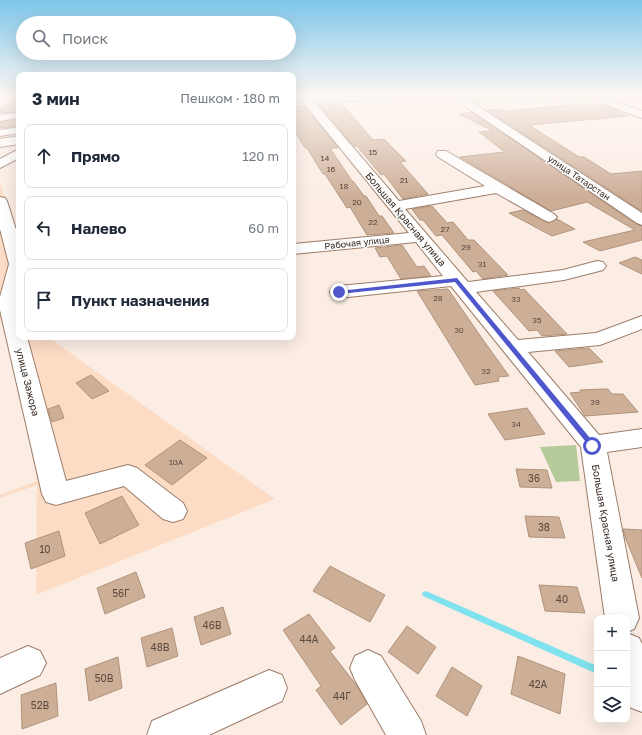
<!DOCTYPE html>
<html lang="ru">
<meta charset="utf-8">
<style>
:root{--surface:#fff;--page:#f6f6f7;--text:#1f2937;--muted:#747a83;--line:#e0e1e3}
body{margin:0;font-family:"Golos Text",sans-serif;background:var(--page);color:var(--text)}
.controls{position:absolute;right:12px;bottom:12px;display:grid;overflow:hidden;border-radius:8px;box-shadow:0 4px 16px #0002}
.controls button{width:36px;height:36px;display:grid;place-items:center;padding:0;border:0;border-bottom:1px solid var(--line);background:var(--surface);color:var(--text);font:20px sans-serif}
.stop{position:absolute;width:12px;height:12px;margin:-9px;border:3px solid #4e57cc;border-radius:50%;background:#fff}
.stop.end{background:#4e57cc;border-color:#fff;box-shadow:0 1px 4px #0008}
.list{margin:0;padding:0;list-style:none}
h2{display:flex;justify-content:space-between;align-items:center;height:52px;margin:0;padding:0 16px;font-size:17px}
h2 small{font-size:13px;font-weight:400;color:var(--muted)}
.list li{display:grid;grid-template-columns:26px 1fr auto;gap:12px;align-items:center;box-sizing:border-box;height:64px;margin:0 8px 8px;padding:0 8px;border:1px solid var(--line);border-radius:8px}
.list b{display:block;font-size:15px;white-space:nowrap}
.list em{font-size:13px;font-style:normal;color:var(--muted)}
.icon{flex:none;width:22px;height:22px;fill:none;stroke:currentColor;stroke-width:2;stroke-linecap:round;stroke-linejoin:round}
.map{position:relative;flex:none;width:642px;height:735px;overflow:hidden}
.search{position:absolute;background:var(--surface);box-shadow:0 4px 16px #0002;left:16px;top:16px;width:280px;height:44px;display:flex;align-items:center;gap:10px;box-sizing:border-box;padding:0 14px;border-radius:22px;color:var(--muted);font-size:15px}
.panel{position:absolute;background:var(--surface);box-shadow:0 4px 16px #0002;left:16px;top:72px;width:280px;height:268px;border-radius:8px}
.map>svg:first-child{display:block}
.built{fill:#fddcc6}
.green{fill:#b5c999}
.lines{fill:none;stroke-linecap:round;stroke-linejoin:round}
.stream{fill:#7fe2ee;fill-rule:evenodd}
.building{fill:#cdae97;stroke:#b1937c}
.minor-casing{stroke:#9c7d68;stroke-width:2}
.major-casing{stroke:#9c7d68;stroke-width:2}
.minor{fill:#fff;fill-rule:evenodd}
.major{fill:#fff;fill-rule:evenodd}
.route{fill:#4e57cc}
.labels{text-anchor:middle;stroke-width:3;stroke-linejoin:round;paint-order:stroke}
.number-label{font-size:8px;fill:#5a493d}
.far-street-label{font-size:9px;fill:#34271f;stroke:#fdfdfd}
.street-label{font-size:10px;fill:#34271f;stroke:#fdfdfd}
.near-number-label{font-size:10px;fill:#5a493d}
</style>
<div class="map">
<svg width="642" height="735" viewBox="0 0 642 735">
<rect width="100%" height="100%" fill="#fbede4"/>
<path class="built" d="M0,183L19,246V337H48L275,499L36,595L37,485L0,498V495L37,481L13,342L0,321Z"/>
<path class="green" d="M642,95V97L503,100L478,104L466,99Z
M576,445L580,481L556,482L540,447Z"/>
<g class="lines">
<path class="stream" d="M426,591L597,666V674L423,596L422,594L423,592Z"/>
</g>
<path class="building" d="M15,95H19V126L0,128V122L16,119L18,117L17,113L12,112L0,113V107L5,106Z
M342,104L373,140L384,139L406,161L400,162L428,194L403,199L384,174L381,175L357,146H354L319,105Z
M579,104H602L628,116L529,125L579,157H584L611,174L642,171V211L487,110L502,109L505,111Z
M293,106H304L338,148H330L352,181H353L364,196H366L379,216H382L394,233L367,235L350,207L347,208L325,174H323L307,148H305L293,128Z
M472,112L636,224L642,226V240L600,251L583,242L635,230L587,202L551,211L460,157L505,152L479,132L493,131L459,114Z
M432,206L447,223L453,222L468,240H474L508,275L483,279L476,271L473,272L442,235L436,236L423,220H420L412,209Z
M523,210L548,223L557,219L575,229L552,236L509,213Z
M402,245L417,267L424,266L431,276L401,279L387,256L380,257L375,248Z
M635,257L642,260V274L619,263Z
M519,288L521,290L524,289L567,334L542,336L537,330L529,331L493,291Z
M448,289L481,337L509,376L498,377L499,381L475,385L417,291Z
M589,348L603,362L569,367L555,351Z
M91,375L109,391L92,399L76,383Z
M604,389H608L612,394H623L638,412L585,416L570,393L581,392L580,390Z
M59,405L64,418L52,422L48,409Z
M527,408L545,434L505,440L488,414Z
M180,440L207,458L172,485L145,465Z
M516,469L547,470L552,488L520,487Z
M122,496L139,525L100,544L85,513Z
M525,516L559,517L565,538L529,537Z
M623,529L642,530V578L625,537Z
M59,531L65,556L31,569L25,543Z
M330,566L385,595L370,622L313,591Z
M136,572L145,597L105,614L97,588Z
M539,585L577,587L585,613L545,611Z
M223,607L231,634L201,645L194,617Z
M309,614L335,648L330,651L357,686L367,704L341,725L316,690L321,686L283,630Z
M407,626L436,647L418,674L388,652Z
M172,628L178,656L147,667L141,638Z
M518,656L565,674L560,714L511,694Z
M118,657L122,688L89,701L85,669Z
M452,667L482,686L467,716L436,696Z
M56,683L58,716L22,729L21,695Z"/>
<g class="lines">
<defs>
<path id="minor" d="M452,95H461L642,213V225L637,223L453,98Z
M306,96L310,97L399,201L485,186L438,157L436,154L438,151H446L554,214L557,217L554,220L549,222L544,220L496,193L405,209L468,282L563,270L597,261L603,262L606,266L603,270L564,280L476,292L518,340L596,333L642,316V329L600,345L528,352L599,435L642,429V447L607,452L639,618L634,629L627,632V618H605L581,447L451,286L339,298L332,296L330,292L332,288L339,286L443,276L416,242L293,254V244L409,233L302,101L301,99L302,97Z
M608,99L642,111V118L604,104L603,102Z
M12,113L16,114L17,116L16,118L0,121V115Z
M19,136V144L0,147V139Z
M19,149V158L0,168V159Z
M0,197L5,198L7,201L19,239V297C16,308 19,325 19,337H27L66,481L128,465L137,468L183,503L187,511L183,519L173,522L163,519L124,486L56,505L46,502L42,494L0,310V297L9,264L0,229Z
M627,633L639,638L642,644V712L629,707L627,702Z
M28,646L40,651L46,663L40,675L0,694V658Z
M368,650L381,656L421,721L426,735H386L355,680L350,668L355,656Z
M269,670L282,675L287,688L282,701L209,735H147L152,721Z"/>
<path id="major" d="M352,95H491L486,98L293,102V96Z
M19,127V133L0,136V130Z"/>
</defs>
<use href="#minor" class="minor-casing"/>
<use href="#major" class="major-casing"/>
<use href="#minor" class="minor"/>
<use href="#major" class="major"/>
</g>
<linearGradient id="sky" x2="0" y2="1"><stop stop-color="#7ec6ea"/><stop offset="0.48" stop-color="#fdf7f3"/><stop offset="1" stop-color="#fdf7f3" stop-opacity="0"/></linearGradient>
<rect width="642" height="198" fill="url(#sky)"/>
<path class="route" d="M457,278L595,444V447H590L455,282L339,294L336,292L339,291Z"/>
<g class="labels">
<g class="number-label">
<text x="373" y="155">15</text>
<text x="325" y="161">14</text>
<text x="331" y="172">16</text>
<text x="404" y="183">21</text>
<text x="344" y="189">18</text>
<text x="357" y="205">20</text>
<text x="373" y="225">22</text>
<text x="445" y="232">27</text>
<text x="466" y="250">29</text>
<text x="482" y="267">31</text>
<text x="438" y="301">28</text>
<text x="516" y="302">33</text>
<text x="537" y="323">35</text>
<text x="459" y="333">30</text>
<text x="486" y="374">32</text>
<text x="595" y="405">39</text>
<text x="516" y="427">34</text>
<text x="176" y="465">10А</text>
</g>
<g class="far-street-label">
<text transform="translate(579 178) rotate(34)" y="3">улица Татарстан</text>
<text transform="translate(357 243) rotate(-6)" y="3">Рабочая улица</text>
</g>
<g class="street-label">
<text transform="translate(406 219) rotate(50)" y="4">Большая Красная улица</text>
<text transform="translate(28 382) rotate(76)" y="4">улица Зажора</text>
<text transform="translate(606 523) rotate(80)" y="4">Большая Красная улица</text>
</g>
<g class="near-number-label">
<text x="534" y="482">36</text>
<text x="544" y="531">38</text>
<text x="45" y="553">10</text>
<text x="121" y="597">56Г</text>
<text x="562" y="603">40</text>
<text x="212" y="629">46В</text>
<text x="309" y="643">44А</text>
<text x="160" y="651">48В</text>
<text x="104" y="682">50В</text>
<text x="538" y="688">42А</text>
<text x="342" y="700">44Г</text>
<text x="40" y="709">52В</text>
</g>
</g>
</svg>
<div class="controls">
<button>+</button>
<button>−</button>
<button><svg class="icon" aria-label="layers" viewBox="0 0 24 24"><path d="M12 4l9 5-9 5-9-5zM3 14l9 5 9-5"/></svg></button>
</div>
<div class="stop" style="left:592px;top:446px"></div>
<div class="stop end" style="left:339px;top:292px"></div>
<div class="search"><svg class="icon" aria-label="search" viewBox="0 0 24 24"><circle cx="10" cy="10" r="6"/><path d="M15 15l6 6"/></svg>Поиск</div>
<section class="panel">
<h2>3 мин<small>Пешком · 180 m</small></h2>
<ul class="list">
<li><svg class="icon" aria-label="ahead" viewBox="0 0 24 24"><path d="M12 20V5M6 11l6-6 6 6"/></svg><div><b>Прямо</b></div><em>120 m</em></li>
<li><svg class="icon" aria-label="left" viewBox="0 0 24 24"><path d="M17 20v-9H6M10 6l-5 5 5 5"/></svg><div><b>Налево</b></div><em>60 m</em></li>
<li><svg class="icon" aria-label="arrive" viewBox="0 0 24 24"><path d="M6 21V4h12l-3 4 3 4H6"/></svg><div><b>Пункт назначения</b></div></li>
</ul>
</section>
</div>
